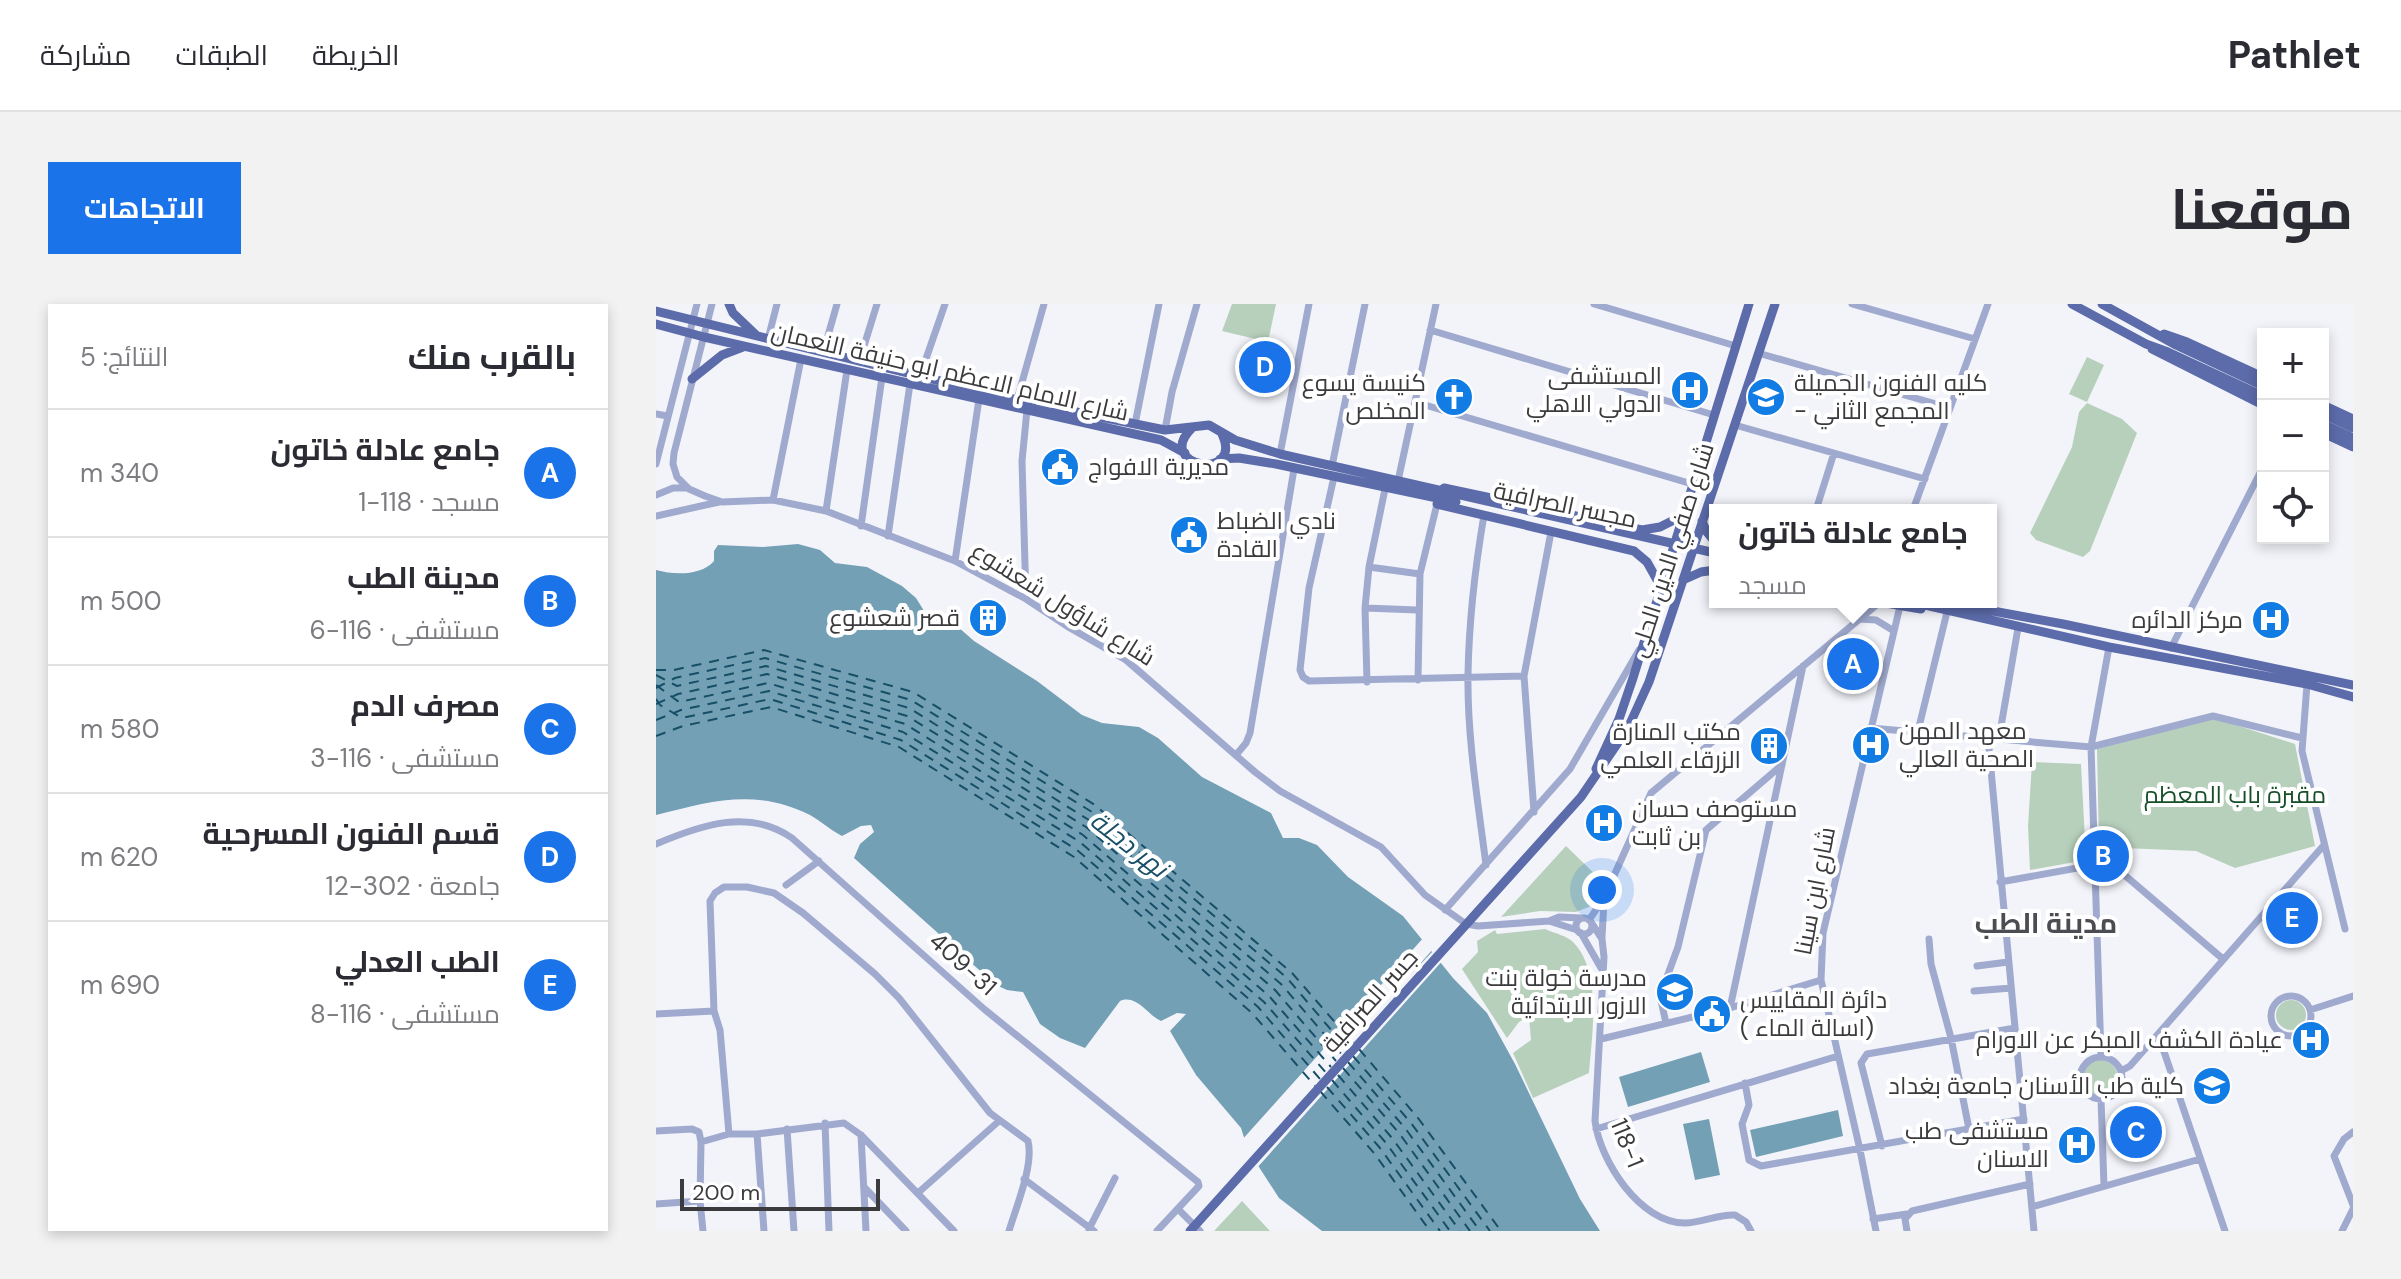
<!DOCTYPE html>
<html lang="ar">
<meta charset="utf-8">
<style>
:root{--surface:#fff;--page:#f2f2f3;--text:#2b2b33;--muted:#7c7c81;--line:#e1e1e2;--accent:#1a73e8}
body{margin:0;font-family:"DM Sans",Cairo,sans-serif;background:var(--page);color:var(--text);direction:rtl}
.controls{position:absolute;right:24px;top:24px;display:grid;overflow:hidden;border-radius:0px;box-shadow:0 4px 12px #0003}
.controls button{width:72px;height:72px;display:grid;place-items:center;padding:0;border:0;border-bottom:2px solid var(--line);background:var(--surface);color:var(--text);font:40px sans-serif}
.scale{position:absolute;left:24px;bottom:20px;width:200px;box-sizing:border-box;padding-left:8px;border:4px solid #3b3b3e;border-top:0;font-size:22px;line-height:28px;white-space:nowrap;color:#3b3b3e;-webkit-text-stroke:6px #fff;paint-order:stroke}
.you{position:absolute;left:946px;top:586px;width:28px;height:28px;margin:-20px;border:6px solid #fff;border-radius:50%;background:#1a73e8;box-shadow:0 0 0 12px #1a73e833}
.badge{display:grid;place-items:center;width:52px;height:52px;border-radius:50%;background:var(--accent);color:#fff;font-size:26px;font-weight:700}
.pin{position:absolute;translate:-50% -50%;border:4px solid #fff;box-shadow:0 2px 8px #0006}
.popup{position:absolute;left:1053px;top:200px;width:288px;height:104px;box-sizing:border-box;display:grid;place-content:center;border-radius:0px;background:var(--surface);filter:drop-shadow(0 2px 6px #0005);font-size:26px;white-space:nowrap;color:var(--muted)}
.popup b{font-size:30px;color:var(--text)}
.popup::after{content:'';position:absolute;left:50%;top:100%;margin-left:-16px;border:16px solid transparent;border-top-color:var(--surface)}
.list{margin:0;padding:0;list-style:none}
h2{display:flex;justify-content:space-between;align-items:center;height:104px;margin:0;padding:0 32px;font-size:34px}
h2 small{font-size:26px;font-weight:400;color:var(--muted)}
.list li{display:grid;grid-template-columns:52px 1fr auto;gap:24px;align-items:center;box-sizing:border-box;height:128px;padding:0 32px;border-top:2px solid var(--line)}
.list b{display:block;font-size:30px;white-space:nowrap}
.list p{margin:0;font-size:26px;white-space:nowrap;color:var(--muted)}
.list em{font-size:26px;font-style:normal;color:var(--muted)}
.icon{flex:none;width:44px;height:44px;fill:none;stroke:currentColor;stroke-width:2;stroke-linecap:round;stroke-linejoin:round}
.map{position:relative;flex:none;width:1697px;height:927px;overflow:hidden;direction:ltr;border-radius:0px}
header{display:flex;align-items:center;gap:48px;box-sizing:border-box;height:112px;padding:0 40px;background:var(--surface);border-bottom:2px solid var(--line)}
header strong{font-size:38px}
nav{display:flex;gap:44px;margin-inline-start:auto;font-size:28px}
.intro{display:flex;align-items:center;justify-content:space-between;box-sizing:border-box;height:192px;padding:0 48px}
h1{margin:0;font-size:56px}
.button{padding:20px 36px;border-radius:0px;background:var(--accent);color:#fff;font-size:28px;font-weight:700}
main{display:flex;gap:48px;padding:0 48px}
aside{flex:1;background:var(--surface);border-radius:0px;box-shadow:0 4px 12px #0003}
.map>svg:first-child{display:block}
.green{fill:#b7d0bb}
.water{fill:#74a0b6}
.pier{fill:#f3f4fa}
.lines{fill:none;stroke-linecap:round;stroke-linejoin:round}
.ferry{stroke:#164f67;stroke-width:2;stroke-dasharray:10 8;stroke-linecap:butt}
.minor{stroke:#a0aace;stroke-width:7}
.major{stroke:#5c6baa;stroke-width:9}
.labels{text-anchor:middle;stroke-width:8;stroke-linejoin:round;paint-order:stroke}
.street-label{font-size:24px;fill:#3b3b3e;stroke:#fff}
.poi-label{font-size:24px;fill:#3b3b3e;stroke:#fff;text-anchor:end}
.park-label{font-size:24px;fill:#164e27;stroke:#fff}
.water-label{font-size:26px;font-style:italic;fill:#164f67;stroke:#fff}
.quarter-label{font-size:28px;font-weight:bold;fill:#4c4d53;stroke:#fff}
</style>
<header>
<strong>Pathlet</strong>
<nav><a>الخريطة</a><a>الطبقات</a><a>مشاركة</a></nav>
</header>
<div class="intro"><h1>موقعنا</h1><a class="button">الاتجاهات</a></div>
<main>
<div class="map">
<svg width="1697" height="927" viewBox="0 0 1697 927">
<rect width="100%" height="100%" fill="#f3f4fa"/>
<path class="green" d="M576,0H620L612,38L566,27Z
M1431,53L1448,61L1431,98L1413,90Z
M1431,99L1466,115L1481,129L1434,247L1427,253L1380,236L1374,229L1416,143L1423,108Z
M1558,414L1639,440L1659,542L1579,564L1540,547L1443,543L1441,445Z
M1376,458L1425,460L1430,556L1374,566L1372,522Z
M910,542L945,576L941,593L933,603L920,608L884,607L845,613Z
M889,625C898,629 912,632 918,639C946,669 936,731 933,769L877,794L857,749L875,736L873,712L863,718L851,734L806,665L822,648L821,637L839,626L841,630Z
M1620 711a15 15 0 1 1 30 0a15 15 0 1 1-30 0Z
M1426 774a18 18 0 1 1 36 0a18 18 0 1 1-36 0Z
M586,897L614,927H558Z"/>
<path class="water" d="M142,240L164,246L179,259L211,263L246,282L260,294L270,310L301,322L318,337L381,377L426,411L446,419L483,423L502,434L546,473L615,509L627,534H643L661,541L692,573L747,612L797,674L831,709L859,760L924,895L944,927H666L623,894L592,846L585,824L540,771L514,727L530,710L521,709L505,717C490,710 481,690 464,697L429,744L404,734L384,720L367,688L351,686L340,681L198,554L204,540L218,528L215,521L205,522L186,532C174,526 165,517 154,511C99,484 56,497 0,511V266C18,271 45,272 58,257V247L62,241L107,243Z
M1045,748L1054,778L972,803L963,773Z
M1182,806L1187,832L1100,853L1094,826Z
M1053,815L1064,871L1039,876L1027,820Z"/>
<path class="pier" d="M769,632L778,644L753,672L779,645L788,655L600,865L585,837Z"/>
<g class="lines">
<path class="ferry" d="M0,366H18L108,346L257,388L439,501L636,669L698,740
M0,371L21,382L110,362L253,404L433,516L625,680L688,753
M0,381L23,398L112,379L249,420L427,531L613,692L675,763
M0,384L19,374L109,354L255,396L436,508L631,674L693,747
M0,395L4,401L26,414L114,395L245,436L421,546L602,703L664,775
M0,400L22,390L111,370L251,412L430,523L619,686L680,757
M0,416L25,406L113,387L247,428L424,538L608,698L672,771
M0,432L27,422L115,403L243,443L418,553L596,709L659,782
M703,745L762,814L845,927
M697,752L755,819L834,927
M692,758L749,824L824,927
M687,764L743,829L814,927
M682,771L736,834L804,927
M676,776L730,839L794,927
M671,783L724,844L784,927
M664,787L718,849L774,927"/>
<path class="minor" d="M56,0L18,149L17,160L21,173L33,185L49,192L66,198L117,196L170,207L299,257L370,295L414,324L470,356L599,468L624,487L725,543L769,591L810,620L822,622L893,617L921,626
M938,0L1080,42
M1196,0L1319,35
M774,26L1058,111
M112,35L121,0
M167,49L181,0
M1102,49L1294,104
M203,58L221,0
M264,72L289,0
M361,96L388,0
M759,98L1036,180
M0,110L12,112
M479,120L503,0
M1079,121L1269,175
M509,126L516,88L541,0
M624,150L653,0
M0,160L41,0
M676,162L709,0
M678,173L653,284L644,366L647,373L653,377L868,372
M742,177L780,0
M0,191L17,184H30
M117,196L145,55
M1160,206L1178,149
M1257,206L1332,0
M170,207L191,66
M828,211C819,264 813,316 812,370C811,433 822,498 830,561
M0,212L63,198
M205,222L226,73
M232,232L254,80
M299,257L323,95
M713,263L764,270
M370,295L366,157L371,106
M709,304L761,306
M1203,315L1220,316L1238,327
M1201,316L1202,298
M1515,344L1607,163
M762,376L764,270L781,200
M711,378L709,304L713,263L729,185
M1651,380L1646,447L1689,625
M1214,424L1435,443L1557,412L1646,434
M1262,427L1291,308
M1332,434L1378,927
M1343,434L1362,324
M580,451L590,439L594,429L638,165
M878,508L868,372L895,228
M0,540C45,521 93,504 136,534L328,705L542,878L543,882L501,927
M1438,545L1567,655
M1344,578L1438,561
M130,581L163,557
M789,606L914,465L983,346
M920 622a8 8 0 1 1 16 0a8 8 0 1 1-16 0Z
M933,616L948,594L995,489L1224,298
M893,617L903,613L926,614
M935,618L946,635L948,653L939,817C944,857 984,919 1029,919C1046,919 1062,910 1079,911L1090,918L1095,927
M925,629L945,664
M946,633L948,597
M1273,635L1275,660L1295,734L1313,825
M1321,662L1352,658
M1318,687L1355,684
M1615 712a20 20 0 1 1 40 0a20 20 0 1 1-40 0Z
M1074,704L1147,362
M1654,706L1697,692
M0,710L58,707
M1010,719L1004,692L1022,643L1050,526L1126,461
M1502,730L1569,927
M945,735L1074,704L1165,676
M1445,752L1435,443L1453,343
M1424 774a21 21 0 1 1 42 0a21 21 0 1 1-42 0Z
M1465,767L1474,762L1668,541
M1089,779L1093,801L1086,820L1093,856L1105,862L1368,815
M1445,795L1448,882
M169,819L173,927
M131,825L138,927
M940,825L1182,752
M0,827L36,825L43,828L45,838L73,830H101L188,819L205,831L298,927
M1697,828L1688,835L1678,852L1697,901
M73,830L64,726L58,707L54,597L59,589L68,583H91L118,589L147,609L219,670L243,694L334,809L372,837C378,861 360,903 353,927
M101,830L108,927
M205,831L210,927
M45,838L44,897L47,927
M1226,842L1205,759L1211,750L1359,724
M368,875L438,927
M208,883L250,927
M263,888L343,817
M0,900L44,897
M1376,903L1544,855
M522,905L544,927
M1217,915L1251,910
M433,925L459,874
M1220,927L1204,846L1165,676L1167,629L1244,302
M1251,927L1249,915L1256,907L1374,880
M1686,927L1697,905"/>
<path class="major" d="M73,0L77,9L100,31
M1416,0L1490,40L1512,48L1607,92
M1446,0L1520,41L1607,82
M0,7L361,96L509,126L553,121L579,136L624,150L1059,249
M0,20L48,33L505,136L529,149
M1508,30L1531,38L1607,73
M1496,45L1607,101
M36,75L66,51L87,43
M1667,101L1697,115
M1667,110L1697,124
M1667,120L1697,134
M536,124C496,163 591,179 565,128
M1667,129L1697,143
M564,155L583,154L620,160L800,198
M788,184L986,226L1004,223L1026,212
M781,200L978,247L991,258L1005,283
M1046,217L1050,227L1059,238
M1027,276L1045,268L1059,266
M1224,298L1265,305
M1256,298L1453,343L1651,380L1697,393
M1288,298L1407,320L1697,381
M940,465L963,415L977,374L1093,0
M534,927L925,493L972,424L993,378L1119,0"/>
</g>
<defs>
<symbol id="hospital-disc" viewBox="-11 -11 22 22"><circle r="9.5" fill="#117ce4" stroke="#fff"/><path d="M-5-5h3v3.5h4V-5h3V5h-3V1.5h-4V5h-3Z" fill="#fff"/></symbol>
<symbol id="church-disc" viewBox="-11 -11 22 22"><circle r="9.5" fill="#117ce4" stroke="#fff"/><path d="M-1.2-6h2.4v3.5h3.3v2.4h-3.3V6h-2.4V-.1h-3.3v-2.4h3.3Z" fill="#fff"/></symbol>
<symbol id="university-disc" viewBox="-11 -11 22 22"><circle r="9.5" fill="#117ce4" stroke="#fff"/><path d="M0-5L7-2L0 1L-7-2ZM-4 1L0 2.5L4 1V4Q0 6-4 4Z" fill="#fff"/></symbol>
<symbol id="civic-disc" viewBox="-11 -11 22 22"><circle r="9.5" fill="#117ce4" stroke="#fff"/><path d="M-.6-6.5H3V-4.5H.6V-3L4-1V1h2V6H-6V1h2V-1L-.6-3ZM-1.2 2.5V6h2.4V2.5Z" fill="#fff"/></symbol>
<symbol id="building-disc" viewBox="-11 -11 22 22"><circle r="9.5" fill="#117ce4" stroke="#fff"/><path d="M-4-6H4V6H1V3H-1V6H-4ZM-2.5-4.3h1.7v1.8h-1.7ZM.8-4.3h1.7v1.8H.8ZM-2.5-1h1.7V.8h-1.7ZM.8-1h1.7V.8H.8Z" fill="#fff"/></symbol>
<symbol id="school-disc" viewBox="-11 -11 22 22"><circle r="9.5" fill="#117ce4" stroke="#fff"/><path d="M0-5L7-2L0 1L-7-2ZM-4 1L0 2.5L4 1V4Q0 6-4 4Z" fill="#fff"/></symbol>
</defs>
<g fill-rule="evenodd">
<use href="#hospital-disc" x="1012" y="64" width="44" height="44"/>
<use href="#church-disc" x="776" y="71" width="44" height="44"/>
<use href="#university-disc" x="1088" y="71" width="44" height="44"/>
<use href="#civic-disc" x="382" y="141" width="44" height="44"/>
<use href="#civic-disc" x="511" y="209" width="44" height="44"/>
<use href="#building-disc" x="310" y="292" width="44" height="44"/>
<use href="#hospital-disc" x="1593" y="294" width="44" height="44"/>
<use href="#hospital-disc" x="1193" y="419" width="44" height="44"/>
<use href="#building-disc" x="1091" y="420" width="44" height="44"/>
<use href="#hospital-disc" x="926" y="497" width="44" height="44"/>
<use href="#school-disc" x="997" y="666" width="44" height="44"/>
<use href="#civic-disc" x="1034" y="688" width="44" height="44"/>
<use href="#hospital-disc" x="1633" y="714" width="44" height="44"/>
<use href="#university-disc" x="1534" y="760" width="44" height="44"/>
<use href="#hospital-disc" x="1399" y="819" width="44" height="44"/>
</g>
<g class="labels">
<g class="street-label">
<text transform="translate(294 68) rotate(13)" y="8">شارع الامام الاعظم ابو حنيفة النعمان</text>
<text transform="translate(909 201) rotate(12)" y="8">مجسر الصرافية</text>
<text transform="translate(1016 246) rotate(-72)" y="8">شارع صفي الدين الحلي</text>
<text transform="translate(407 300) rotate(32)" y="8">شارع شاؤول شعشوع</text>
<text transform="translate(1159 587) rotate(-79)" y="8">شارع ابن سينا</text>
<text transform="translate(307 660) rotate(42)" y="8">409-31</text>
<text transform="translate(714 697) rotate(-48)" y="8">جسر الصرافية</text>
<text transform="translate(971 839) rotate(68)" y="8">118-1</text>
</g>
<g class="poi-label">
<text x="1006" y="80">المستشفى<tspan x="1006" dy="28">الدولي الاهلي</tspan></text>
<text x="770" y="87">كنيسة يسوع<tspan x="770" dy="28">المخلص</tspan></text>
<text x="1138" y="87" text-anchor="start">كليه الفنون الجميلة<tspan x="1138" dy="28">- المجمع الثاني</tspan></text>
<text x="432" y="171" text-anchor="start">مديرية الافواج</text>
<text x="561" y="225" text-anchor="start">نادي الضباط<tspan x="561" dy="28">القادة</tspan></text>
<text x="304" y="322">قصر شعشوع</text>
<text x="1587" y="324">مركز الدائره</text>
<text x="1243" y="435" text-anchor="start">معهد المهن<tspan x="1243" dy="28">الصحية العالي</tspan></text>
<text x="1085" y="436">مكتب المنارة<tspan x="1085" dy="28">الزرقاء العلمي</tspan></text>
<text x="976" y="513" text-anchor="start">مستوصف حسان<tspan x="976" dy="28">بن ثابت</tspan></text>
<text x="991" y="682">مدرسة خولة بنت<tspan x="991" dy="28">الازور الابتدائية</tspan></text>
<text x="1084" y="704" text-anchor="start">دائرة المقاييس<tspan x="1084" dy="28">( اسالة الماء)</tspan></text>
<text x="1627" y="744">عيادة الكشف المبكر عن الاورام</text>
<text x="1528" y="790">كلية طب الأسنان جامعة بغداد</text>
<text x="1393" y="835">مستشفى طب<tspan x="1393" dy="28">الاسنان</tspan></text>
</g>
<g class="park-label">
<text x="1579" y="499">مقبرة باب المعظم</text>
</g>
<g class="water-label">
<text transform="translate(473 540) rotate(38)" y="9">نهر دجلة</text>
</g>
<g class="quarter-label">
<text x="1390" y="629">مدينة الطب</text>
</g>
</g>
</svg>
<div class="controls">
<button>+</button>
<button>−</button>
<button><svg class="icon" aria-label="locate" viewBox="0 0 24 24"><circle cx="12" cy="12" r="6"/><path d="M12 2v4M12 18v4M2 12h4M18 12h4"/></svg></button>
</div>
<div class="scale">200 m</div>
<div class="you"></div>
<div class="pin badge" style="left:1197px;top:360px">A</div>
<div class="popup"><b>جامع عادلة خاتون</b>مسجد</div>
<div class="pin badge" style="left:1447px;top:552px">B</div>
<div class="pin badge" style="left:1480px;top:828px">C</div>
<div class="pin badge" style="left:609px;top:63px">D</div>
<div class="pin badge" style="left:1636px;top:614px">E</div>
</div>
<aside>
<h2>بالقرب منك<small>النتائج: 5</small></h2>
<ul class="list">
<li><span class="badge">A</span><div><b>جامع عادلة خاتون</b><p>مسجد · 118-1</p></div><em>340 m</em></li>
<li><span class="badge">B</span><div><b>مدينة الطب</b><p>مستشفى · 116-6</p></div><em>500 m</em></li>
<li><span class="badge">C</span><div><b>مصرف الدم</b><p>مستشفى · 116-3</p></div><em>580 m</em></li>
<li><span class="badge">D</span><div><b>قسم الفنون المسرحية</b><p>جامعة · 302-12</p></div><em>620 m</em></li>
<li><span class="badge">E</span><div><b>الطب العدلي</b><p>مستشفى · 116-8</p></div><em>690 m</em></li>
</ul>
</aside>
</main>
